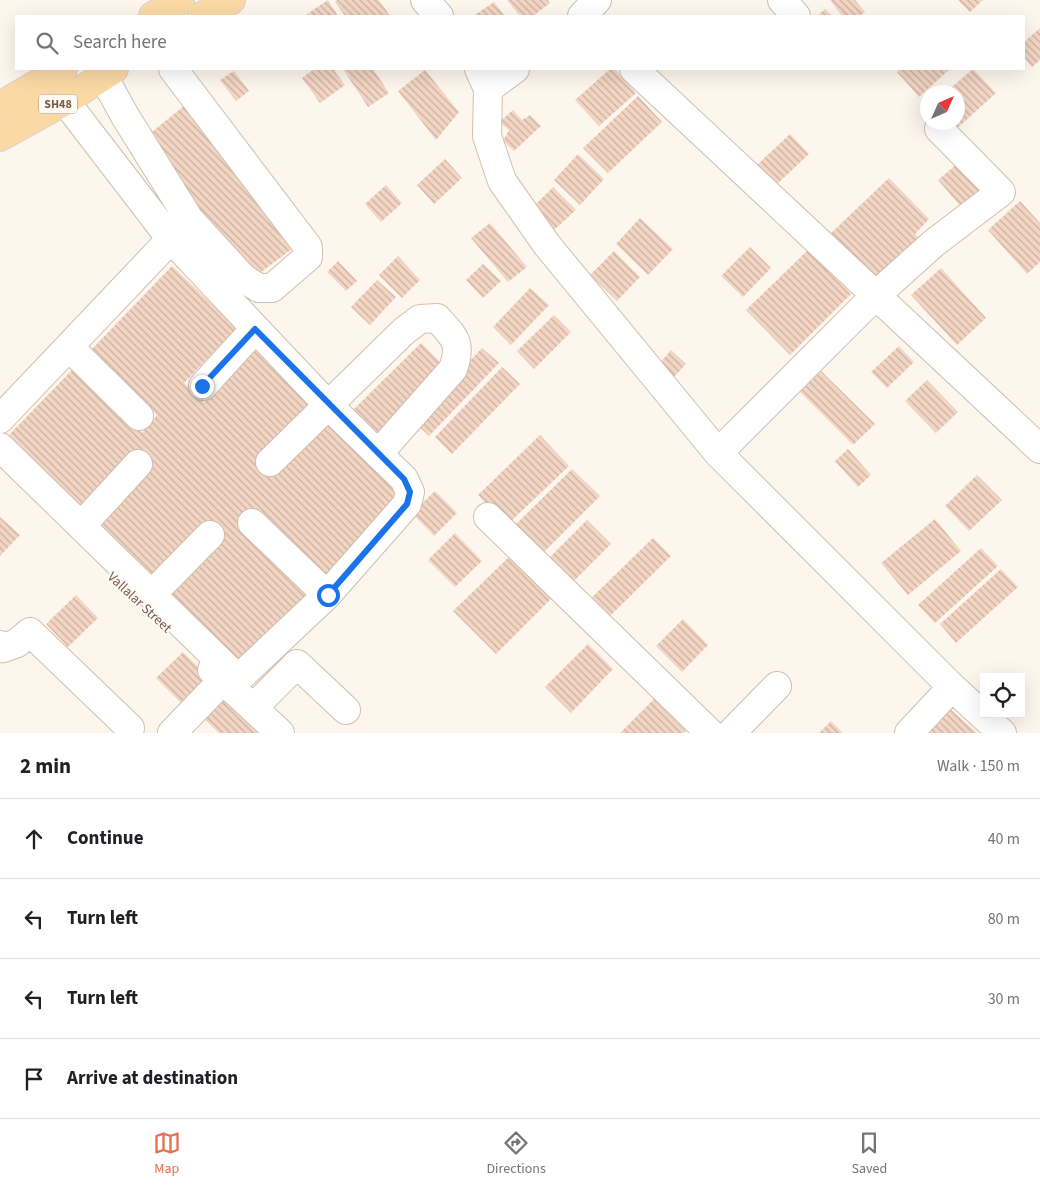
<!DOCTYPE html>
<meta charset="utf-8">
<style>
:root{--surface:#fff;--page:#f6f6f6;--text:#202124;--muted:#757577;--line:#e0e0e0;--accent:#e76f51}
body{margin:0;font-family:"Source Sans 3",sans-serif;background:var(--page);color:var(--text)}
.controls{position:absolute;right:15px;bottom:15px;display:grid;overflow:hidden;border-radius:0px;box-shadow:0 5px 20px #0002}
.controls button{width:45px;height:45px;display:grid;place-items:center;padding:0;border:0;border-bottom:1px solid var(--line);background:var(--surface);color:var(--text);font:25px sans-serif}
.compass{position:absolute;left:920px;top:85px;width:45px;height:45px;border-radius:50%;background:var(--surface);box-shadow:0 5px 20px #0002;rotate:45deg}
.stop{position:absolute;width:15px;height:15px;margin:-11px;border:4px solid #1a73e8;border-radius:50%;background:#fff}
.stop.end{background:#1a73e8;border-color:#fff;box-shadow:0 1px 5px #0008}
.list{margin:0;padding:0;list-style:none}
h2{display:flex;justify-content:space-between;align-items:center;height:65px;margin:0;padding:0 20px;font-size:21px}
h2 small{font-size:16px;font-weight:400;color:var(--muted)}
.list li{display:grid;grid-template-columns:32px 1fr auto;gap:15px;align-items:center;box-sizing:border-box;height:80px;padding:0 20px;border-top:1px solid var(--line)}
.list b{display:block;font-size:19px;white-space:nowrap}
.list em{font-size:16px;font-style:normal;color:var(--muted)}
.icon{flex:none;width:28px;height:28px;fill:none;stroke:currentColor;stroke-width:2;stroke-linecap:round;stroke-linejoin:round}
.map{position:relative;flex:none;width:1040px;height:733px;overflow:hidden}
.search{position:absolute;background:var(--surface);box-shadow:0 5px 20px #0002;left:15px;right:15px;top:15px;height:55px;display:flex;align-items:center;gap:12px;box-sizing:border-box;padding:0 18px;border-radius:0px;color:var(--muted);font-size:19px}
.sheet{height:385px;background:var(--surface)}
nav{display:flex;justify-content:space-around;align-items:center;box-sizing:border-box;height:70px;border-top:1px solid var(--line);background:var(--surface);font-size:14px;color:var(--muted)}
nav a{display:grid;justify-items:center;gap:2px}
nav .on{color:var(--accent)}
.map>svg:first-child{display:block}
.building{fill:url(#building-back-hatch)}
.lines{fill:none;stroke-linecap:round;stroke-linejoin:round}
.minor-casing{stroke:#d1beb0;stroke-width:30}
.major-casing{stroke:#dad1cd;stroke-width:30}
.minor{stroke:#fff;stroke-width:28}
.major{stroke:#fbd9a5;stroke-width:28}
.route{stroke:#1a73e8;stroke-width:6}
.labels{text-anchor:middle;stroke-width:4;stroke-linejoin:round;paint-order:stroke}
.shield{fill:#fffaf3;stroke:#a28b7f;stroke-width:1}
.shield-label{font-size:12px;font-weight:bold;fill:#7a5c4d}
.street-label{font-size:14px;fill:#7a5c4d;stroke:#fffaf3}
</style>
<div class="map">
<svg width="1040" height="733" viewBox="0 0 1040 733">
<defs>
<pattern id="building-back-hatch" width="6" height="6" patternUnits="userSpaceOnUse" patternTransform="scale(1.25)"><rect width="6" height="6" fill="#f3d5c3"/><path d="M-1 5l2 2M0 0l6 6M5-1l2 2" fill="none" stroke="#cab0a1"/></pattern>
</defs>
<rect width="100%" height="100%" fill="#fdf6ec"/>
<path class="building" d="M328,0L338,16H308L307,14Z
M337,0H379L390,16H345L335,2Z
M507,0H548L550,3L533,16H520Z
M830,0H855L865,12L860,16H842Z
M958,0H983L970,12Z
M494,2L505,16H473Z
M825,9L832,16H817Z
M1040,28V60L1032,67L1024,57V42Z
M314,69H333L345,85L320,103L302,78Z
M343,69H373L389,93L368,107Z
M610,69H615L636,93L599,126L575,100Z
M901,69H950L919,97L897,72Z
M973,69L996,93L955,130L948,122H958V92H946Z
M425,70L459,112L436,140L398,91Z
M234,71L249,91L236,101L220,80Z
M638,96L662,122L608,173L583,148Z
M184,106L296,246L256,276L142,140Z
M513,110L522,120L530,115L541,126L514,151L503,141L509,130L499,122Z
M790,134L809,154L775,186L756,166Z
M578,154L604,179L580,205L554,180Z
M445,159L462,178L434,204L417,185Z
M958,163L982,191L962,208L938,180Z
M889,178L929,219L915,234L921,240L878,281L831,233Z
M386,185L402,203L381,222L365,204Z
M553,187L576,210L554,230L533,207Z
M1020,201L1040,223V262L1027,274L988,230Z
M640,218L673,249L648,275L616,244Z
M490,223L527,267L508,282L471,238Z
M750,247L771,268L743,297L721,276Z
M808,250L851,294L790,355L746,310Z
M614,251L640,277L617,301L590,275Z
M398,256L420,280L402,298L379,275Z
M338,261L357,281L346,291L327,272Z
M483,264L501,281L483,298L466,280Z
M172,266L237,328L184,383L204,403L257,349L407,491L239,672L152,585L80,517L6,438L77,365L142,433L157,415L92,349Z
M941,268L986,318L957,345L911,295Z
M377,280L396,297L370,325L351,307Z
M530,288L549,305L511,345L493,327Z
M554,315L571,332L534,369L517,351Z
M421,343L447,369L379,437L352,411Z
M899,346L914,362L887,388L871,372Z
M482,348L499,363L429,436L413,421Z
M671,350L686,364L671,380L657,366Z
M502,367L520,384L452,454L435,437Z
M821,371L875,424L853,445L800,392Z
M927,380L958,412L936,433L905,401Z
M540,435L569,466L507,525L478,495Z
M848,449L871,475L858,487L835,461Z
M572,469L600,496L539,557L511,529Z
M977,475L1002,500L969,531L945,506Z
M435,491L457,513L434,536L412,513Z
M0,517L20,535L0,556Z
M935,519L961,551L908,595L881,563Z
M587,520L611,544L570,585L546,561Z
M455,533L482,561L455,587L428,560Z
M653,538L671,556L605,621L587,602Z
M981,548L998,566L935,623L918,605Z
M510,556L552,598L496,654L453,611Z
M1001,569L1018,587L956,643L940,624Z
M76,595L98,618L68,647L46,624Z
M683,619L708,645L682,672L656,646Z
M588,644L613,669L571,713L545,687Z
M183,652L214,683L188,710L156,678Z
M226,691L260,733H219L201,716Z
M654,699L686,731L684,733H620Z
M946,705L977,733H920Z
M831,721L843,733H819Z"/>
<g class="lines">
<defs>
<path id="minor" d="M425,0L439,16
M782,0L796,16
M582,16L597,0
M479,69L488,89L487,136L502,181L547,245L718,453L952,687L1002,733
M634,69L1040,449
M103,76L125,116L189,219L244,279L259,288H272L308,257V247L173,69
M488,89L515,69
M70,348L139,416
M203,386L255,329
M0,419L171,239
M0,447L232,673L240,677L327,595L407,504L410,492L404,479L328,405L171,239L65,101
M718,453L875,296L934,243L1001,192L939,129
M270,462L404,331L420,319L437,318C455,338 462,342 453,369L378,454
M488,517L710,733
M252,523L327,595
M81,526L138,464
M152,594L210,535
M0,645L3,648L17,643L30,632L130,728
M212,670L280,733
M253,708L297,664L346,710
M172,733L223,680
M731,733L777,686
M909,733L952,687"/>
<path id="major" d="M153,16L180,0
M202,16L231,0
M0,106L63,69
M0,137L65,101L114,69"/>
</defs>
<use href="#minor" class="minor-casing"/>
<use href="#major" class="major-casing"/>
<use href="#minor" class="minor"/>
<use href="#major" class="major"/>
</g>
<g class="lines">
<path class="route" d="M202,386L255,329L404,479L410,492L407,504L328,595"/>
</g>
<g class="labels">
<rect class="shield" x="39" y="94.5" width="38" height="19" rx="4"/>
<g class="shield-label">
<text x="58" y="108">SH48</text>
</g>
<g class="street-label">
<text transform="translate(140 602) rotate(43)" y="5">Vallalar Street</text>
</g>
</g>
</svg>
<div class="controls">
<button><svg class="icon" aria-label="locate" viewBox="0 0 24 24"><circle cx="12" cy="12" r="6"/><path d="M12 2v4M12 18v4M2 12h4M18 12h4"/></svg></button>
</div>
<svg class="compass" viewBox="-18 -18 36 36"><path d="M0-13l5 13h-10z" fill="#e53935"/><path d="M0 13l5-13h-10z" fill="#757577"/></svg>
<div class="stop" style="left:328px;top:595px"></div>
<div class="stop end" style="left:202px;top:386px"></div>
<div class="search"><svg class="icon" aria-label="search" viewBox="0 0 24 24"><circle cx="10" cy="10" r="6"/><path d="M15 15l6 6"/></svg>Search here</div>
</div>
<section class="sheet">
<h2>2 min<small>Walk · 150 m</small></h2>
<ul class="list">
<li><svg class="icon" aria-label="ahead" viewBox="0 0 24 24"><path d="M12 20V5M6 11l6-6 6 6"/></svg><div><b>Continue</b></div><em>40 m</em></li>
<li><svg class="icon" aria-label="left" viewBox="0 0 24 24"><path d="M17 20v-9H6M10 6l-5 5 5 5"/></svg><div><b>Turn left</b></div><em>80 m</em></li>
<li><svg class="icon" aria-label="left" viewBox="0 0 24 24"><path d="M17 20v-9H6M10 6l-5 5 5 5"/></svg><div><b>Turn left</b></div><em>30 m</em></li>
<li><svg class="icon" aria-label="arrive" viewBox="0 0 24 24"><path d="M6 21V4h12l-3 4 3 4H6"/></svg><div><b>Arrive at destination</b></div></li>
</ul>
</section>
<nav>
<a class="on"><svg class="icon" aria-label="map" viewBox="0 0 24 24"><path d="M3 6l6-2 6 2 6-2v14l-6 2-6-2-6 2zM9 4v14M15 6v14"/></svg>Map</a>
<a><svg class="icon" aria-label="directions" viewBox="0 0 24 24"><path d="M12 3l9 9-9 9-9-9zM9 14v-3h6M13 9l2 2-2 2"/></svg>Directions</a>
<a><svg class="icon" aria-label="saved" viewBox="0 0 24 24"><path d="M7 4h10v16l-5-4-5 4z"/></svg>Saved</a>
</nav>
